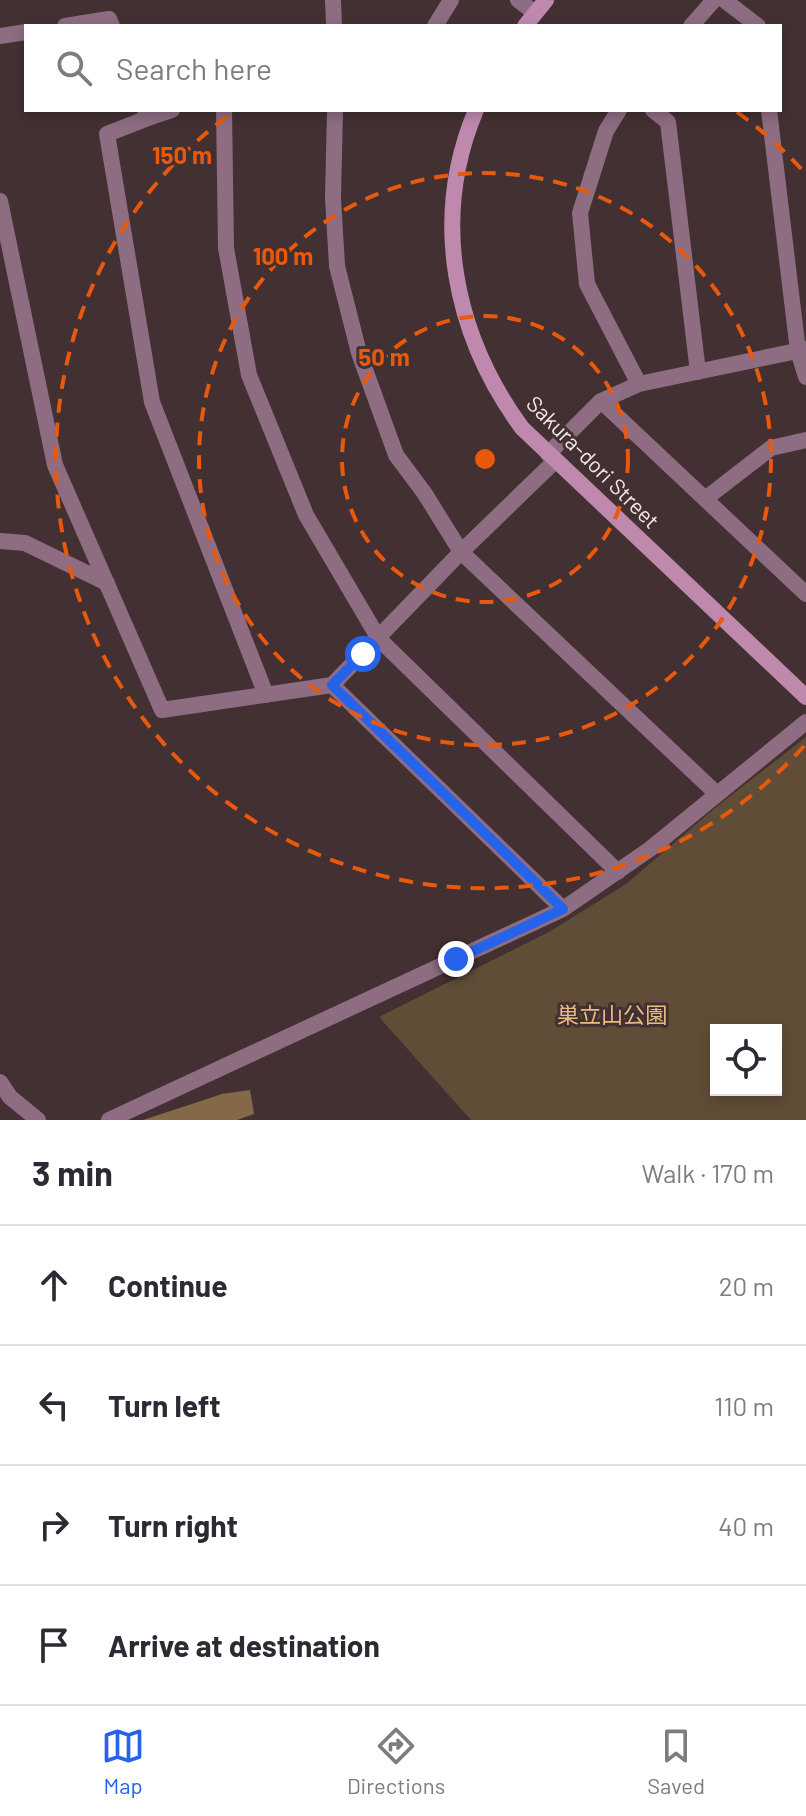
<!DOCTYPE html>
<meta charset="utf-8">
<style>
:root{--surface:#fff;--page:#f2f2f3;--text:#2b2b33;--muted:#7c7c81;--line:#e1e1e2;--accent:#2563eb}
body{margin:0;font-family:Barlow,"Noto Sans JP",sans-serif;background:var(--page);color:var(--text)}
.controls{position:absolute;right:24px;bottom:24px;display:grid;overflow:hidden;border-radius:0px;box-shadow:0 4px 12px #0003}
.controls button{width:72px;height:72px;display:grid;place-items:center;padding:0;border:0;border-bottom:2px solid var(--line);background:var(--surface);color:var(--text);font:40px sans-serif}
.stop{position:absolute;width:24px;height:24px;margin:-18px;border:6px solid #2563eb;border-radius:50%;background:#fff}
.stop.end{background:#2563eb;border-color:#fff;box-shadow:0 2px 8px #0008}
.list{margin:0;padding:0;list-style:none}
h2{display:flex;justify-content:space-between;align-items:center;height:104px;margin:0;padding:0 32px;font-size:34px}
h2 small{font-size:26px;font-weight:400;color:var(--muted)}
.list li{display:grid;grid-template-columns:52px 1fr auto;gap:24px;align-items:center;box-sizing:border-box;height:120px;padding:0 32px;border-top:2px solid var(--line)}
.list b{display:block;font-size:30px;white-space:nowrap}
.list em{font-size:26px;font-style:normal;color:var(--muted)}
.icon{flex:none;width:44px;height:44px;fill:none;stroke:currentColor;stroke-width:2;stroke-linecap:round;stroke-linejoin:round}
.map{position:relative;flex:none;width:806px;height:1120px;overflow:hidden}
.search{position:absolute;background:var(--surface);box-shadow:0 4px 12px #0003;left:24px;right:24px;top:24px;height:88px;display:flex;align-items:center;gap:20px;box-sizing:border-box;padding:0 28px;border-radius:0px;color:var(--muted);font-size:30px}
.sheet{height:584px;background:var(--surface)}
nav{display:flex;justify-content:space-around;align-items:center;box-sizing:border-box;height:112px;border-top:2px solid var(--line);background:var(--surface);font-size:22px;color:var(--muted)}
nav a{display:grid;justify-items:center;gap:4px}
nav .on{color:var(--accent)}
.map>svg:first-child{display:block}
.green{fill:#604d37;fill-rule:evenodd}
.forest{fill:#846948}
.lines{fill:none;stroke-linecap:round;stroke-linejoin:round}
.street{stroke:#8e6c82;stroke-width:16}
.secondary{stroke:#bf89ad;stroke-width:16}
.route{stroke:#2563eb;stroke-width:10}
.ring{fill:none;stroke:#e8590c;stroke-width:4;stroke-dasharray:14 10}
.labels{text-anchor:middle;stroke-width:6;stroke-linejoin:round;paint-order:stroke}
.street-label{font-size:22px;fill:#f4e7e8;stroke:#433032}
.park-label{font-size:22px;fill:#e9bb84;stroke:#433032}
.centre{fill:#e8590c;stroke:#433032;stroke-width:4}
.ring-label{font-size:24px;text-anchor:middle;font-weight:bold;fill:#e8590c;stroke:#433032;stroke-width:6;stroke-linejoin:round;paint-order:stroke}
</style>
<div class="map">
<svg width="806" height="1120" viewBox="0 0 806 1120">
<rect width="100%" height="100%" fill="#433032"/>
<path class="green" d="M806,737V1120H471L379,1017L549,932L626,884L715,808ZM716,1030H776V1090H716Z"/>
<path class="forest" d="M250,1090L254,1114L237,1120H143L222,1094Z"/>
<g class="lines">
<path class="street" d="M333,0L334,26
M518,0L535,13
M724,0L758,26
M65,26L109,19L112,26
M435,26L451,0
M691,26L714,0
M0,36L26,32
M145,110L148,118L172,110
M224,110L226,248L249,375L306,515L379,639L618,872
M335,110L333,198L337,266L359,353L396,455L425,494L461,552L717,794
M619,110L606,131L580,213L587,284L639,384
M653,110L668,122L698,372
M769,110L798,351L806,377
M148,118L107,134L152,402L266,695
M0,201L55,465L162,710L332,685L563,909
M601,401L806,594
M548,454L601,401L639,384L806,349
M705,499L771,448L806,440
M0,541L25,543L107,583
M332,685L461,552L555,461
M0,1082L10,1097L38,1120
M109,1120L563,909L650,849L806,722"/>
<path class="secondary" d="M525,26L546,0
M476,110C430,219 454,335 522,428L806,697"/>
</g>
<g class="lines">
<path class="route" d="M363,654L332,685L563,909L456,959"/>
</g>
<g class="ring">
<circle cx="485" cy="459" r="143"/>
<circle cx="485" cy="459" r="286"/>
<path d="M804 746A429 429 0 1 1 233 112M737 112A429 429 0 0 1 804 172"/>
</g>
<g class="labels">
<g class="street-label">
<text transform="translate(593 462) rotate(45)" y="8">Sakura-dori Street</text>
</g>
<g class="park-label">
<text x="612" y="1023">巣立山公園</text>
</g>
</g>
<circle cx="485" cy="459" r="12" class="centre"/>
<g class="ring-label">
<text x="182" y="164">150 m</text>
<text x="283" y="265">100 m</text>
<text x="384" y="366">50 m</text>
</g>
</svg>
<div class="controls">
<button><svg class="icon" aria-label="locate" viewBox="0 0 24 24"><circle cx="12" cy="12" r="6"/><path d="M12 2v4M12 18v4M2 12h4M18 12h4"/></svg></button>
</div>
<div class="stop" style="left:363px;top:654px"></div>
<div class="stop end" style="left:456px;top:959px"></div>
<div class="search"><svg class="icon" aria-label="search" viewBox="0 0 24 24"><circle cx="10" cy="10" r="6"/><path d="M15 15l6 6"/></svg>Search here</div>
</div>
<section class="sheet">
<h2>3 min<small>Walk · 170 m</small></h2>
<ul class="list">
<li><svg class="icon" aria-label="ahead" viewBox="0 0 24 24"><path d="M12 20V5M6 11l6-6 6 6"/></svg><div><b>Continue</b></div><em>20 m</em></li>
<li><svg class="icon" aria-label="left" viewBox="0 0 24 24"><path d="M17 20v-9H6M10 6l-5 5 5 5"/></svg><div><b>Turn left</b></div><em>110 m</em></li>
<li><svg class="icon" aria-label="right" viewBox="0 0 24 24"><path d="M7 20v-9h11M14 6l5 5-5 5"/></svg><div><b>Turn right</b></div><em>40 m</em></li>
<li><svg class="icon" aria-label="arrive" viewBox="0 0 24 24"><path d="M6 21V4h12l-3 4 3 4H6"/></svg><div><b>Arrive at destination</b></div></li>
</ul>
</section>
<nav>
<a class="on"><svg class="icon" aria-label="map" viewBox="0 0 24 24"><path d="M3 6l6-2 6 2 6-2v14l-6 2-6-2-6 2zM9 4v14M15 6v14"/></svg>Map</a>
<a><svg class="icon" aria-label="directions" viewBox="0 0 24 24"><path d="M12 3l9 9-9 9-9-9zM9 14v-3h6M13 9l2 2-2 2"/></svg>Directions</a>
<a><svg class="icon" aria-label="saved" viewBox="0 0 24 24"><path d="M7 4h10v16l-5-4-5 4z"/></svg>Saved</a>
</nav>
